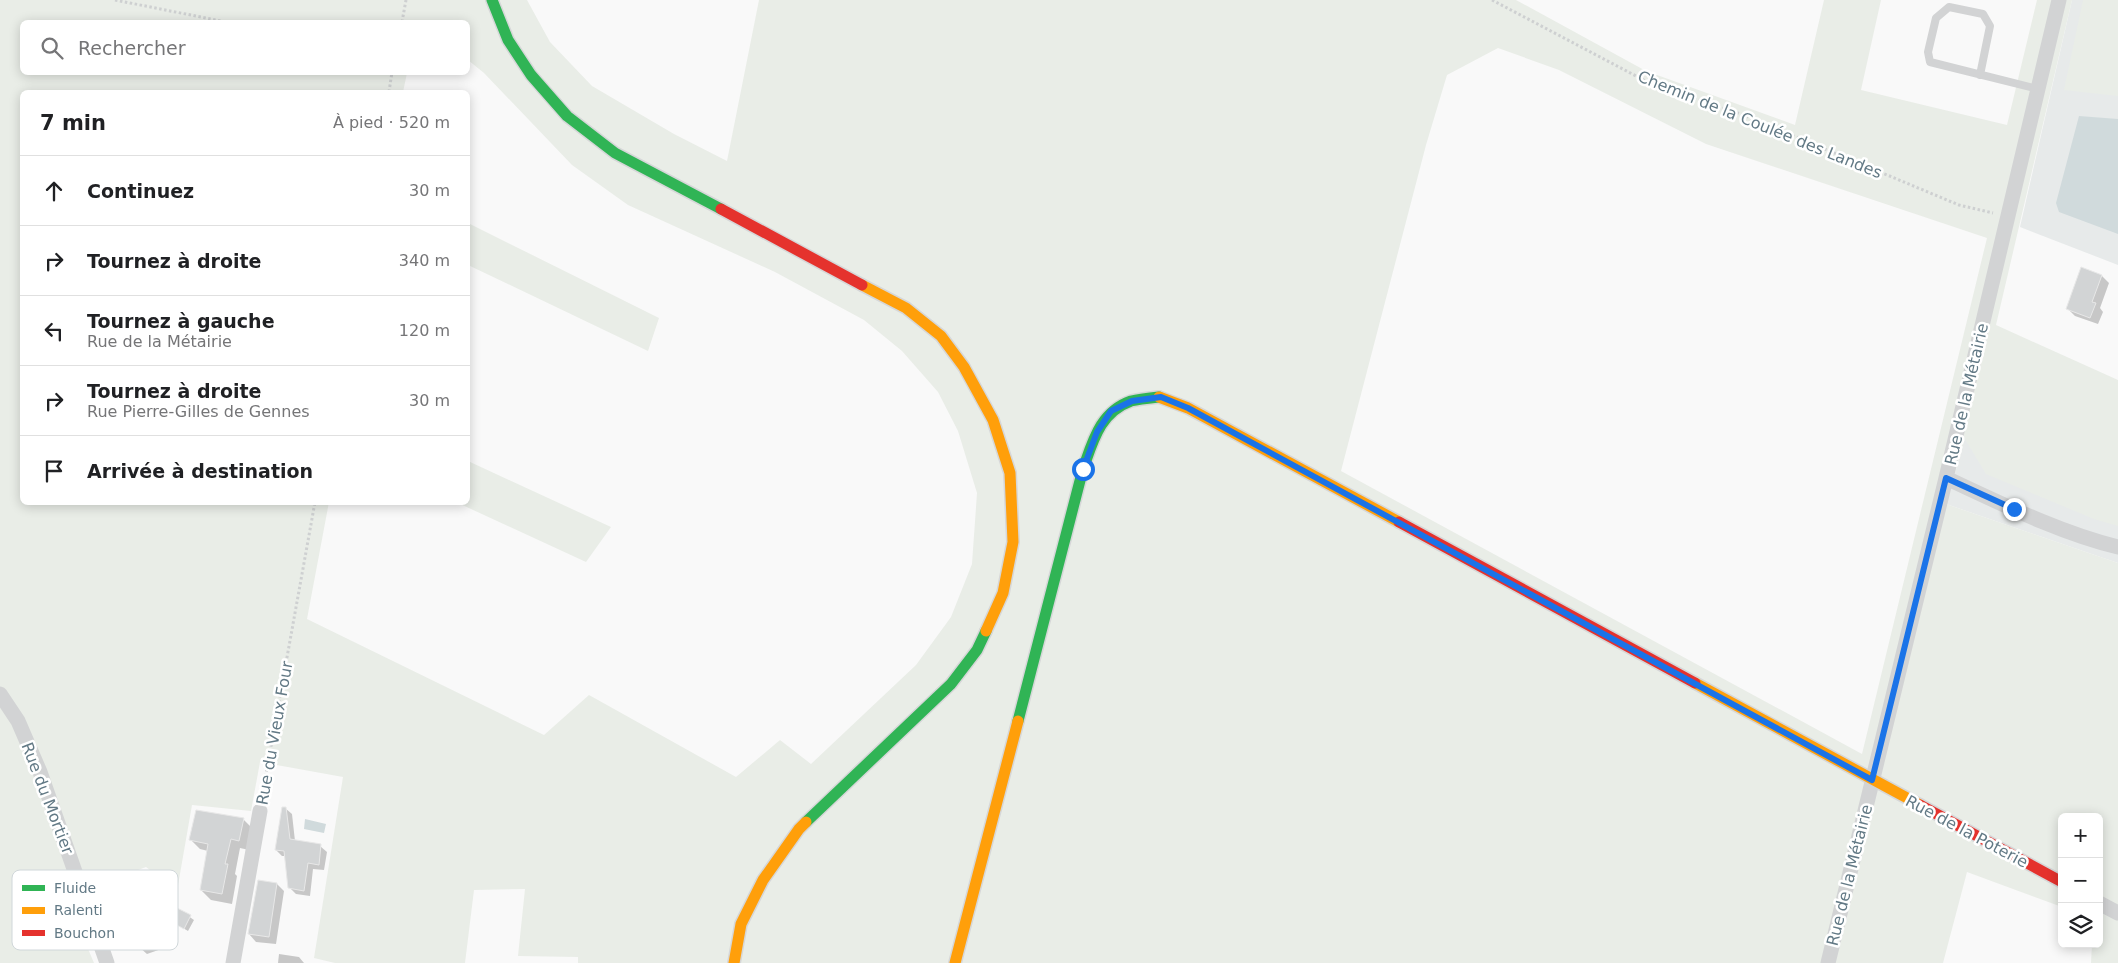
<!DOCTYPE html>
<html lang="fr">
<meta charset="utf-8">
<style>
:root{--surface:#fff;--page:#f2f2f2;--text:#202124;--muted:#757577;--line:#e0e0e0}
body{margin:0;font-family:"DejaVu Sans",sans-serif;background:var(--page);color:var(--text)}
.controls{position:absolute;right:15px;bottom:15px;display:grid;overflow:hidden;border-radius:8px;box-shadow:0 2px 12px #0003}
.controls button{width:45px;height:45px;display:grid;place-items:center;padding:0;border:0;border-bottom:1px solid var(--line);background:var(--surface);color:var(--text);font:25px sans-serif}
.stop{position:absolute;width:15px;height:15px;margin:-11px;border:4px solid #1a73e8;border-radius:50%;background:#fff}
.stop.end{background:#1a73e8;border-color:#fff;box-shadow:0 1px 5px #0008}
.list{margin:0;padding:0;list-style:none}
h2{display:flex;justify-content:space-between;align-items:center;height:65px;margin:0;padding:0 20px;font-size:21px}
h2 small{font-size:16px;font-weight:400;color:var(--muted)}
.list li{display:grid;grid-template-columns:32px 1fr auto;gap:15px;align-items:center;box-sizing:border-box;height:70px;padding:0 20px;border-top:1px solid var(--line)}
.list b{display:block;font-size:19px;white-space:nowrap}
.list p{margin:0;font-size:16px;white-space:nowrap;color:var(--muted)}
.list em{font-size:16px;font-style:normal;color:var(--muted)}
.icon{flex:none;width:28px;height:28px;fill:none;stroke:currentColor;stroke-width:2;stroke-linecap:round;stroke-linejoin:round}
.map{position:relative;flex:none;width:2118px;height:963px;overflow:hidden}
.search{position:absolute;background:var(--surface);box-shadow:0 2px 12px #0003;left:20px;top:20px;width:450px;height:55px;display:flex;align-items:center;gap:12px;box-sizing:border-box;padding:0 18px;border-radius:8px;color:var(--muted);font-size:19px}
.panel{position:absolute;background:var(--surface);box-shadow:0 2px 12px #0003;left:20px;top:90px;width:450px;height:415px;border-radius:8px}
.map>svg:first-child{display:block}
.built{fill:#e7eaea}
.green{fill:#e9ede7;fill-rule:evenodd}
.water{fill:#d0dadc}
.shadow{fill:#0003}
.building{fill:#d2d4d5;stroke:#e8e8e8}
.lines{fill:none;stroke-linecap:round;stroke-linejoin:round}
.fast-casing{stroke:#d6d7d8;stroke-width:14}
.slow-casing{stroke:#d6d7d8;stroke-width:14}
.jam-casing{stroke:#d6d7d8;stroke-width:14}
.path{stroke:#ced0d1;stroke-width:3;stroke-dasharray:2.5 2.5;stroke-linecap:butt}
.lane{stroke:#d2d3d4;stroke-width:8}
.street{stroke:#d2d3d4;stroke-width:15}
.fast{stroke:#30b455;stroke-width:11}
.slow{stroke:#ff9f0a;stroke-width:11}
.jam{stroke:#e5322d;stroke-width:11}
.route{stroke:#1a73e8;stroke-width:6}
.labels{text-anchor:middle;stroke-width:5;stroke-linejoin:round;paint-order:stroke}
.street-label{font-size:16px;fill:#627985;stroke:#fff}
.key{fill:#fff;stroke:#d0d7da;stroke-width:1}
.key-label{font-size:14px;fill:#627985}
</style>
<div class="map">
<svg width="2118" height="963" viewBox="0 0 2118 963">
<rect width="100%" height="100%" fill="#f9f9f9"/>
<path class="built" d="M2072,0H2118V265L2020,227Z
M2118,380V563L1946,504L1965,438Z"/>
<path class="green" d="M0,0H527L550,42L592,86L674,134L727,161L759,0H1516L1646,71L1795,125L1824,0H1881L1861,90L2007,125L2037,0H2072L1996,325L2118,380V526L2094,519L1986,474L1965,439L1946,504L2118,563V963H2091L2092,944H2099V817H2062V907L1967,872L1943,963H578V957L518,956L525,889L474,890L465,963H335L314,958L343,777L260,762L251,811L192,805L177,891L146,867L66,897L94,963H0ZM22,22H468V60L484,73L572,165L628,205L775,272L864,320L902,351L938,392L958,431L977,493L972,564L951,617L916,665L811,764L780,740L736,777L589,695L544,735L307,619L329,502H22V92H403L407,73L22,72ZM1498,48L1559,70L1706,144L1987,238L1862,754L1341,471L1426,145L1447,75Z
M2083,0H2118V96L2064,90Z
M468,223L659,318L648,351L468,265Z
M468,461L611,527L586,562L458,503L468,502Z"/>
<path class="water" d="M2079,116L2118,119V234L2059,212L2056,203Z
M305,819L326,824L324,833L304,829Z"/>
<path class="shadow" d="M2082,269L2102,276L2109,283L2100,308L2103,312L2098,324L2075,316L2068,309Z
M285,808L292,814L295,841L320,846L327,852L324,870L313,869L310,896L296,894L289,887L286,856H282L276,850Z
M243,819L253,829L249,850L240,848L235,874L237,876L232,904L211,900L201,890L208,851L200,849L190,839Z
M259,881L277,884L284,891L276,944L256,942L249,934Z
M126,892L134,899L144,896L152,903L167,947L147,954L139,947L134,933L130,935L122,927Z
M181,911L194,920L188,931L171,921Z
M279,954L299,957L304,963H278Z"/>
<path class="building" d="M2081,267L2102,275L2092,302L2096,303L2090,318L2066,309Z
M282,807H286L290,839L321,844L319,865L308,863L304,891L288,888L284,851L275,850Z
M196,810L244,818L239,841L231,839L225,864H228L222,894L200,890L208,844L189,840Z
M258,880L277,883L269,937L248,934Z
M177,908L191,915L184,929L170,921Z"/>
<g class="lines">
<defs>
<path id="fast" d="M492,0L508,40L531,75L567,116L615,153L721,209
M1018,721L1083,469C1093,441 1100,412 1131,401C1140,399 1150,398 1159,397
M806,822L951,684L977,650L986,631"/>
<path id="slow" d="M862,285L906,308L941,336L964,367L993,420L1010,473L1013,542L1003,593L986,631
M1159,397L1188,408L1399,522
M1695,683L1920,805
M734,963L741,924L763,880L799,829L806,822
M955,963L1018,721"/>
<path id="jam" d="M721,209L862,285
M1399,522L1695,683
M1920,805L2062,882"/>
</defs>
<use href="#fast" class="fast-casing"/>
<use href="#slow" class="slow-casing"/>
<use href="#jam" class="jam-casing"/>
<path class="path" d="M115,0L226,22
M1492,0L1653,85L1741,114L1959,205L1993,213
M402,22L406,0
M389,92L392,72
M262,796L315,502"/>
<path class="lane" d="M1980,75L1990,26L1983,14L1949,7L1936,18L1928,52L1930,62L2038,89"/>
<path class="street" d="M1946,478C2000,503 2060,533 2118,547
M0,694L18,721L40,772L107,963
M2099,903L2118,913
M233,963L260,811
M1828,963L1946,478L2059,0"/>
<use href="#fast" class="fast"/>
<use href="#slow" class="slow"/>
<use href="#jam" class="jam"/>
</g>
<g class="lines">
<path class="route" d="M1083,469L1097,432L1111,411L1132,401L1161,397L1188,408L1872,780L1946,478L2014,509"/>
</g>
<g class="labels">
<g class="street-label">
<text transform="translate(1760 124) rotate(22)" y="6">Chemin de la Coulée des Landes</text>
<text transform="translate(1966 394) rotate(-77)" y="6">Rue de la Métairie</text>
<text transform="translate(274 733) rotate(-80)" y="6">Rue du Vieux Four</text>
<text transform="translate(48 798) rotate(69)" y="6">Rue du Mortier</text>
<text transform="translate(1967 831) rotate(28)" y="6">Rue de la Poterie</text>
<text transform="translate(1849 875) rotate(-76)" y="6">Rue de la Métairie</text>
</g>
</g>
<rect x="12" y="870" width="166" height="80" rx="8" class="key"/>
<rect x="22" y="885" width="23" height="6" fill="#30b455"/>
<rect x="22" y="907" width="23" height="7" fill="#ff9f0a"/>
<rect x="22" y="930" width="23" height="6" fill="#e5322d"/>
<g class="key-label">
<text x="54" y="893">Fluide</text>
<text x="54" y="915">Ralenti</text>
<text x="54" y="938">Bouchon</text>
</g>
</svg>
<div class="controls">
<button>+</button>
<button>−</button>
<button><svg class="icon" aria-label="layers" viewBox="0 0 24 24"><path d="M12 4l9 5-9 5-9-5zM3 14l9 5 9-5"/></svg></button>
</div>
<div class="stop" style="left:1083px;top:469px"></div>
<div class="stop end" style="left:2014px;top:509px"></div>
<div class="search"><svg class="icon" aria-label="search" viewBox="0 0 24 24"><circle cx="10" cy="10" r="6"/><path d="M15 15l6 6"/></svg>Rechercher</div>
<section class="panel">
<h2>7 min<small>À pied · 520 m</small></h2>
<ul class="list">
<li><svg class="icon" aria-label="ahead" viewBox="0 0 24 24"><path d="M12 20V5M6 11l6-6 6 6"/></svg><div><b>Continuez</b></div><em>30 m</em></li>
<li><svg class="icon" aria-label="right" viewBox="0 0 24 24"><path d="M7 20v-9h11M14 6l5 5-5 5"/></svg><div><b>Tournez à droite</b></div><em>340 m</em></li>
<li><svg class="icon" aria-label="left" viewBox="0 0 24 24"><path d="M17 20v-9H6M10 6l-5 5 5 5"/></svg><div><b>Tournez à gauche</b><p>Rue de la Métairie</p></div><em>120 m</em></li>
<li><svg class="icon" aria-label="right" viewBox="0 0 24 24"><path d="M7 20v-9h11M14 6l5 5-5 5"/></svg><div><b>Tournez à droite</b><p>Rue Pierre-Gilles de Gennes</p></div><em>30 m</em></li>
<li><svg class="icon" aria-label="arrive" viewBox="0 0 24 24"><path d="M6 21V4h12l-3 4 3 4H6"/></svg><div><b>Arrivée à destination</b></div></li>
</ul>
</section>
</div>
